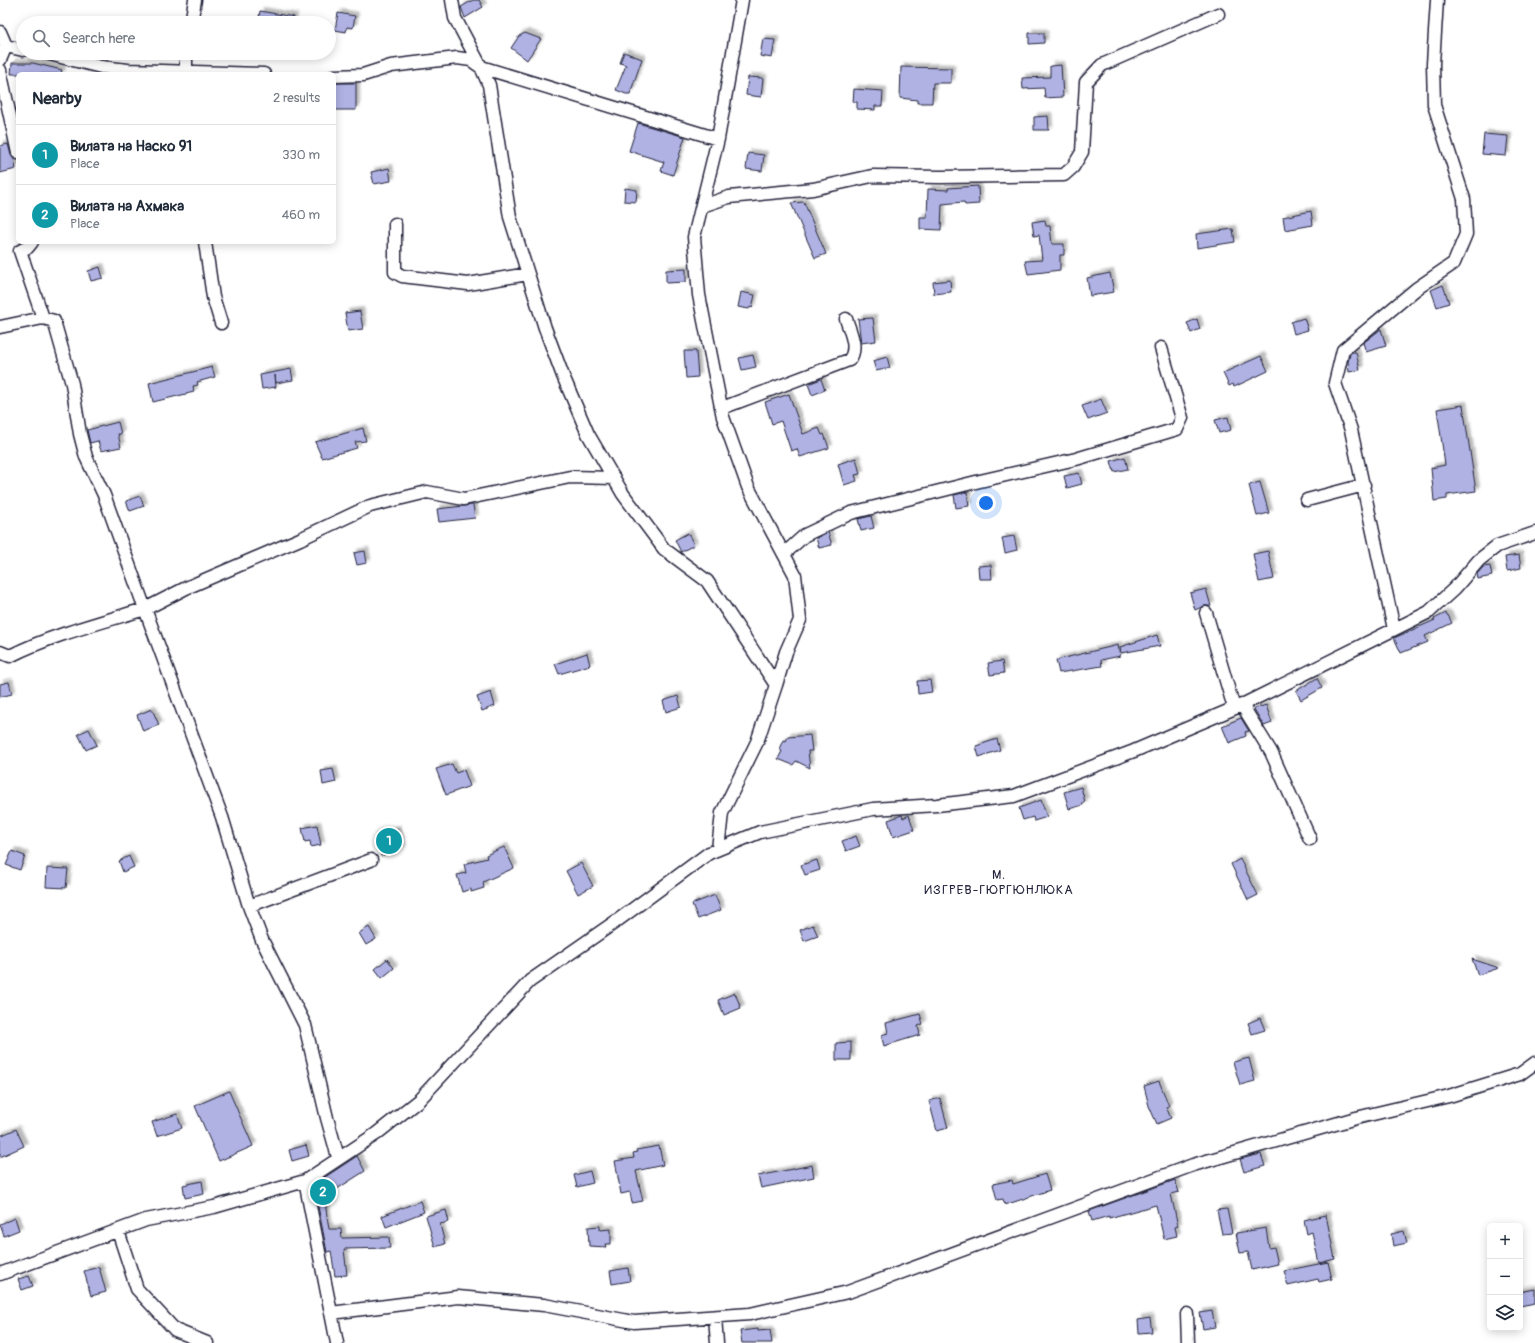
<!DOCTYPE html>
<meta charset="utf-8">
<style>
:root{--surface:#fff;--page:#f6f6f7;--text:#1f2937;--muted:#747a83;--line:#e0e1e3;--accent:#b45309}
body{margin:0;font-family:Pangolin,sans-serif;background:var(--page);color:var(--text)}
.controls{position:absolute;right:12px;bottom:12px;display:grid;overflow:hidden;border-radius:6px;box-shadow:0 2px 10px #0003}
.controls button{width:36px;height:36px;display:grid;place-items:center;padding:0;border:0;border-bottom:1px solid var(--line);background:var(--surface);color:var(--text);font:20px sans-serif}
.you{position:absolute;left:986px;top:503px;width:14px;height:14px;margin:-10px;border:3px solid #fff;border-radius:50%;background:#1a73e8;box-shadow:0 0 0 6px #1a73e833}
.badge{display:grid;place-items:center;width:26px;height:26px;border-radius:50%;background:var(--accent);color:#fff;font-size:13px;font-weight:700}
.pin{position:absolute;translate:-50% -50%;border:2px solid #fff;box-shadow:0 1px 4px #0006}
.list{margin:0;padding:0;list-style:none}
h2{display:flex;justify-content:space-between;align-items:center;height:52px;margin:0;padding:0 16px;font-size:17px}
h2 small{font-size:13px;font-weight:400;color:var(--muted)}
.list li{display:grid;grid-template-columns:26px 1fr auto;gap:12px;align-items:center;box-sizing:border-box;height:60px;padding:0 16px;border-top:1px solid var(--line)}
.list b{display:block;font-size:15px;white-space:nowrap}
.list p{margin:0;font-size:13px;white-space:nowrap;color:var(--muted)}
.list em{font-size:13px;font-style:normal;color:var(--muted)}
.icon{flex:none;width:22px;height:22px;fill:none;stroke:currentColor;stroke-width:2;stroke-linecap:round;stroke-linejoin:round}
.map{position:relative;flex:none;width:1535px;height:1343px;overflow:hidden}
.search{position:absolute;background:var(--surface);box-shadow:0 2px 10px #0003;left:16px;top:16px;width:320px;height:44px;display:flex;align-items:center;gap:10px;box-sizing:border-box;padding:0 14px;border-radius:22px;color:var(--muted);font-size:15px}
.panel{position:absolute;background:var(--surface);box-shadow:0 2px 10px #0003;left:16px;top:72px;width:320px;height:172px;border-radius:6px}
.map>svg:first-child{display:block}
.building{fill:#afb2e3;stroke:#22223b;filter:url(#shadow)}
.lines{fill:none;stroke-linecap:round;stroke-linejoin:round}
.street-casing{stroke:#22223b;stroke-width:15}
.street{stroke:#fff;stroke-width:12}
.labels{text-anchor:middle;stroke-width:3.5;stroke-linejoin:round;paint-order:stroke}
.quarter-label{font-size:13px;letter-spacing:1px;fill:#22223b;stroke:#fff}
</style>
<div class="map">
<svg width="1535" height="1343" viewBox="0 0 1535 1343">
<defs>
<filter id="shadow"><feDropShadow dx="3.5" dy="-3.5" stdDeviation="1" flood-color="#0004"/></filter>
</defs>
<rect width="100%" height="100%" fill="#fff"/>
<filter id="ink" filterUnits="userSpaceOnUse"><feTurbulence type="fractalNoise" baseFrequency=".025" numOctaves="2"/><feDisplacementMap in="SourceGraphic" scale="8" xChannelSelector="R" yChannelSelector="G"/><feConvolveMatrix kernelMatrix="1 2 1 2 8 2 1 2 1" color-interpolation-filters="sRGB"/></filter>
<g filter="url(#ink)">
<path class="building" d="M473,0H479L483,7L465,18L461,7Z
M260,11L294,17L293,23H258Z
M338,13L355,16L353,28L347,27L346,32L335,30Z
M525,33L541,39L527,60L511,48L519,36Z
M1029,33H1044V43L1029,44Z
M763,39L775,40L772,58L760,56Z
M624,52L642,59L630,94H626L616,90L626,65L620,63Z
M12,63H33L62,70L61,74H11Z
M1061,65L1063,97L1045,98L1044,88L1023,89L1022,78L1050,77V66Z
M901,67L951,68V83H933L932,103H917V100L900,98Z
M748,77L763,78L761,97L746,95Z
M334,83H356V110H334Z
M854,89L883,91L882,106H875V110L857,109V102H853Z
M1048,116L1049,130H1034V117Z
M638,123L685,137L673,175L661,171L664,162L629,151Z
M1484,134L1508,136L1506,156L1482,154Z
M8,144L11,155L14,159L16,169L0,173V146Z
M748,153L764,155L762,171L746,169Z
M389,168L391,181L374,184L371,172Z
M978,186L979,204L965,205L964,202L942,204L941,230L920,229V217H927L928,189L948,190V188Z
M625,188L637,190L636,202L624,201Z
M804,202L826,254L815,258L791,203Z
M1311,211L1313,225L1285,230L1283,217Z
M1045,220L1046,226H1050L1052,244H1064V255H1060V270L1028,274L1025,261L1042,260L1039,235L1034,236L1032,222Z
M1233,229L1235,242L1197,248L1196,234Z
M100,267L103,278L91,281L88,271Z
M686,269V282L666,283V270Z
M1110,273L1114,292L1090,296L1087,278Z
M950,280L951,292L934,294L933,282Z
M1443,285L1449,303L1437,307L1431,290Z
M741,292L755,295L752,308L750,307L749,309L738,307Z
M360,311L363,329L348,331L345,313Z
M873,318L876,341L861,343L858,319Z
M1304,318L1308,330L1294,334L1291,322Z
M1197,319L1200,329L1191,333L1187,323Z
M1381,329L1386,346L1366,352L1363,343Z
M684,351H696L698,377L686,378Z
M1352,352H1356L1360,370L1349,372L1348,362L1350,354Z
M753,355L756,367L742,370L739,358Z
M1261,356L1268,371L1234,387L1233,384L1229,386L1223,373Z
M887,357L890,368L876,371L873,361Z
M212,367L215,377L197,382L198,385L193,386L194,392L153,402L149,383Z
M291,369L293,380L276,383L275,375L276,387L262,389L260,375Z
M821,379L825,390L812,395L808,384Z
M789,394L803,434L819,428L822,435L824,434L829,448L800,457L797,449L791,451L781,421L772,424L765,402Z
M1101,399L1107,413L1088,420L1082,406Z
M1463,405L1476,491L1447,495V499L1434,501L1431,468L1445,465L1437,409Z
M1228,417L1231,430L1219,433L1215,420Z
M118,422L121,434H118L121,447L101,451L98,441L90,443L87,430Z
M363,428L366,441L355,442L357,448L322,458L315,442Z
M1125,457L1128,469L1114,472L1111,461Z
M856,458L860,474L855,475L857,481L844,485L838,464Z
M1079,473L1082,484L1067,488L1064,476Z
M1260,482L1269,513L1257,516L1249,485Z
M967,492L969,506L956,508L954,495Z
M140,496L144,506L130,511L126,501Z
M472,505H473L475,518L439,522L437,509Z
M871,516L874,528L861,531L858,519Z
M828,532L832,545L819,548L816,538Z
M688,533L694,545L681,552L675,540Z
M1014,536L1017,550L1005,553L1002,538Z
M365,551L367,563L357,565L354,553Z
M1268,551L1274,579L1259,582L1253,554Z
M1519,555L1521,568L1507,571L1505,557Z
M991,565L992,579H979L978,566Z
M1490,566L1492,576L1478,579L1477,574L1483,567Z
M1206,589L1211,606H1204L1195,610L1190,593Z
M1446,613L1447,615H1448L1452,623L1425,636L1428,642L1401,653L1394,638L1435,620L1434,619Z
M1157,635L1160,646L1121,653L1120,647Z
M1118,645L1120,656L1101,660L1102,666L1059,673L1056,660Z
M587,653L590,665L559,674L555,664Z
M1002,661L1004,673L990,675L988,663Z
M1317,678L1322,688L1301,700L1296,691Z
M930,680L932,692L918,694L917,681Z
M9,682L12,694L0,697V684Z
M491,692L495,706L482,711L477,697Z
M678,696L681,707L666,712L663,701Z
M1266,705L1272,723L1264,726L1254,709Z
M152,709L159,725L143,731L137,715Z
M1241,718L1249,731L1245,732L1246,736L1229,743L1222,726Z
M89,729L97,745L86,750L78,734Z
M810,735L812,751H808L810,768L796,761L793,765L778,759L782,751L779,749L783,740L786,741L788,737Z
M997,739L1000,750L979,757L976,746Z
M452,764L456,773L464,770L470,786L446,795L436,769Z
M333,769L336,782L323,785L321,771Z
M1081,787L1085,802H1083V805L1069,809L1064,792Z
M1041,800L1047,817L1034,821L1033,817L1023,820L1019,808Z
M902,815L903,818L909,815L914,830L893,837L888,820Z
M317,825L321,845L311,847L310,841L305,842L302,828Z
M397,829L402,849L381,856L376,834Z
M856,836L860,846L846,851L842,841Z
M504,847L514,868L483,882L484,888L471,892V889L462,892L457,875L466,873L464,864L487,858L486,855Z
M12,851L25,856L20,870L6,865Z
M129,856L134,867L123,872L119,861Z
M1240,859L1258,895L1248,900L1231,864Z
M817,860L820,870L805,875L801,865Z
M581,863L593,886L578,894L566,871Z
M47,868L68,869L66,888L46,887Z
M715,895L721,910L698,919L692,904Z
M813,925L818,936L804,941L800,930Z
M369,927L376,939L366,945L359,933Z
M387,959L394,968L382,978L375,969Z
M1472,959L1499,968L1478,975Z
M735,993L741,1008L724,1015L718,1000Z
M920,1014L923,1024L918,1026L920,1035L884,1046L881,1035L888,1033L886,1023Z
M1260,1018L1265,1030L1252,1034L1248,1023Z
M851,1042V1060H836V1043Z
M1249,1058L1255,1081L1240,1085L1233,1062Z
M1159,1081L1169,1106L1166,1107L1171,1118L1157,1124L1149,1106L1144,1086Z
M229,1091L253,1146L219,1161L195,1106Z
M940,1098L948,1128L937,1131L929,1101Z
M177,1114L182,1128L157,1136L152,1122Z
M16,1129L24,1146L0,1157V1136Z
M306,1145L309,1156L292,1161L289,1150Z
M659,1146L663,1165L636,1171L643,1201L632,1203L630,1192L621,1194L615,1161L634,1158L633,1153L637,1152L636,1150Z
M1261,1154L1265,1166L1244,1172L1240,1159Z
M357,1156L365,1171L326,1196V1209L329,1229H341L342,1238L389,1237L390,1248L344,1249L347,1275L335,1276L331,1251L327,1252L314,1186L316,1183Z
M812,1165L814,1177L761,1188L758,1176Z
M590,1171L593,1183L577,1187L574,1175Z
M1045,1174L1050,1190L1005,1205L1003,1199L997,1200L993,1184L1012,1180L1013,1184Z
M1175,1180L1179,1192L1171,1194L1178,1226L1175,1227L1177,1236L1164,1239L1156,1205L1109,1218V1216L1092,1221L1089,1211Z
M202,1181L204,1194L185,1198L183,1185Z
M420,1201L424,1212L386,1227L382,1216Z
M1227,1209L1232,1233L1222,1234L1217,1210Z
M446,1210L449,1222L440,1224L445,1244L435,1247L426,1216Z
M1326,1215L1335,1259L1319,1263L1312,1232L1307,1234L1304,1220Z
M15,1218L19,1230L4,1236L0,1224Z
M600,1226V1230L611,1229V1244H605L606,1247L589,1246L588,1227Z
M1266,1228L1269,1248L1274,1247L1278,1264L1252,1270L1248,1252L1240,1253L1236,1233Z
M1404,1231L1407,1243L1393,1246L1391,1234Z
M1328,1262L1332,1279L1319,1282L1318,1279L1288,1286L1284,1271Z
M99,1267L106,1292L91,1296L84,1271Z
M628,1268L630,1281L612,1284L610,1271Z
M29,1276L33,1286L22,1290L18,1279Z
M1535,1289V1303L1520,1306V1292Z
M1212,1311L1215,1327L1203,1329L1200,1313Z
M1150,1318L1152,1332L1139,1333L1138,1320Z
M758,1329V1331L770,1330L772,1343H742L740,1331Z"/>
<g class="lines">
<defs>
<path id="street" d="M452,0L455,18L481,67L718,139
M742,0L718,139L694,237L699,295L723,417L748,487L795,575L800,620L786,652L776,685
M191,23L195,0
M0,32L6,46L23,50
M45,53L101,67L128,70L264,74
M0,60L6,46
M0,70L18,153
M186,72V53
M334,76L363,75L391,66L457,58L471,60L481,67L489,85L510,217L545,328L563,376L588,434L623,494L664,549L707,581L776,685L757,742L722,813L718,849
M702,206L729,197L813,189L872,176L941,177L1064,175L1073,167L1082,152L1086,82L1102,65L1218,14
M395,224V272L402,276L468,284L528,274
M205,242L213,297L221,323
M43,318L54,321L72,384L80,434L86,457L104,495L145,609L186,588L300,539L370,506L427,492L464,499L570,477L614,478
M0,327L43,318L20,251L28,247L32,242
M722,408L849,360C859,349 850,331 846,319
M1307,500L1364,485
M784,554L805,535L851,513L980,481L1076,459L1177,429L1182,418L1161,348
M1206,613L1234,708
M1394,629L1351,430L1335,383L1343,350L1416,289L1454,263L1466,234L1464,199L1434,105L1433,64L1437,0
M0,652L10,656C52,635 99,623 145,609L222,817L249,906L262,940L305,1025L327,1118L338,1157
M1242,705L1271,752L1310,839
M249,906L371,860
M305,1181L376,1134L419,1100L530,981L618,920L709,853L760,832L873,809L937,805L1014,796L1134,751L1242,705L1429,612L1455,588L1479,560L1497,546L1535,533
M118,1231L137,1289L175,1330L207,1343
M0,1274L146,1220L214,1207L305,1181L337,1343
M331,1313L458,1297L544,1305L634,1322L750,1314L848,1292L1193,1165L1356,1118L1449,1096L1520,1074L1535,1063
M1187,1314L1188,1343
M715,1317L717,1343"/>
</defs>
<use href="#street" class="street-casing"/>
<use href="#street" class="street"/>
</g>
</g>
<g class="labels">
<g class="quarter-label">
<text x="999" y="879">М.<tspan x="999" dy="15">ИЗГРЕВ-ГЮРГЮНЛЮКА</tspan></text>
</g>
</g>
</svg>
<div class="controls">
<button>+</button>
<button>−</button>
<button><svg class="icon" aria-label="layers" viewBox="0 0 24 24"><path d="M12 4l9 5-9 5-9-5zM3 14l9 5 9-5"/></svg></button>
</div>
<div class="you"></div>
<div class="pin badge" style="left:389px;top:841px;background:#0f9aa8">1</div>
<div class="pin badge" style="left:323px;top:1192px;background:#0f9aa8">2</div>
<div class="search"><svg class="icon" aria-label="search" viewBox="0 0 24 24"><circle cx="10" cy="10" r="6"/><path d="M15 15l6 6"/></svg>Search here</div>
<section class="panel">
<h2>Nearby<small>2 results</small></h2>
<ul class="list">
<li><span class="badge" style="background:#0f9aa8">1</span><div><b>Вилата на Наско 91</b><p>Place</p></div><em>330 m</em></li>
<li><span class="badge" style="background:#0f9aa8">2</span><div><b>Вилата на Ахмака</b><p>Place</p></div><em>460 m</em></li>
</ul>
</section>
</div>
